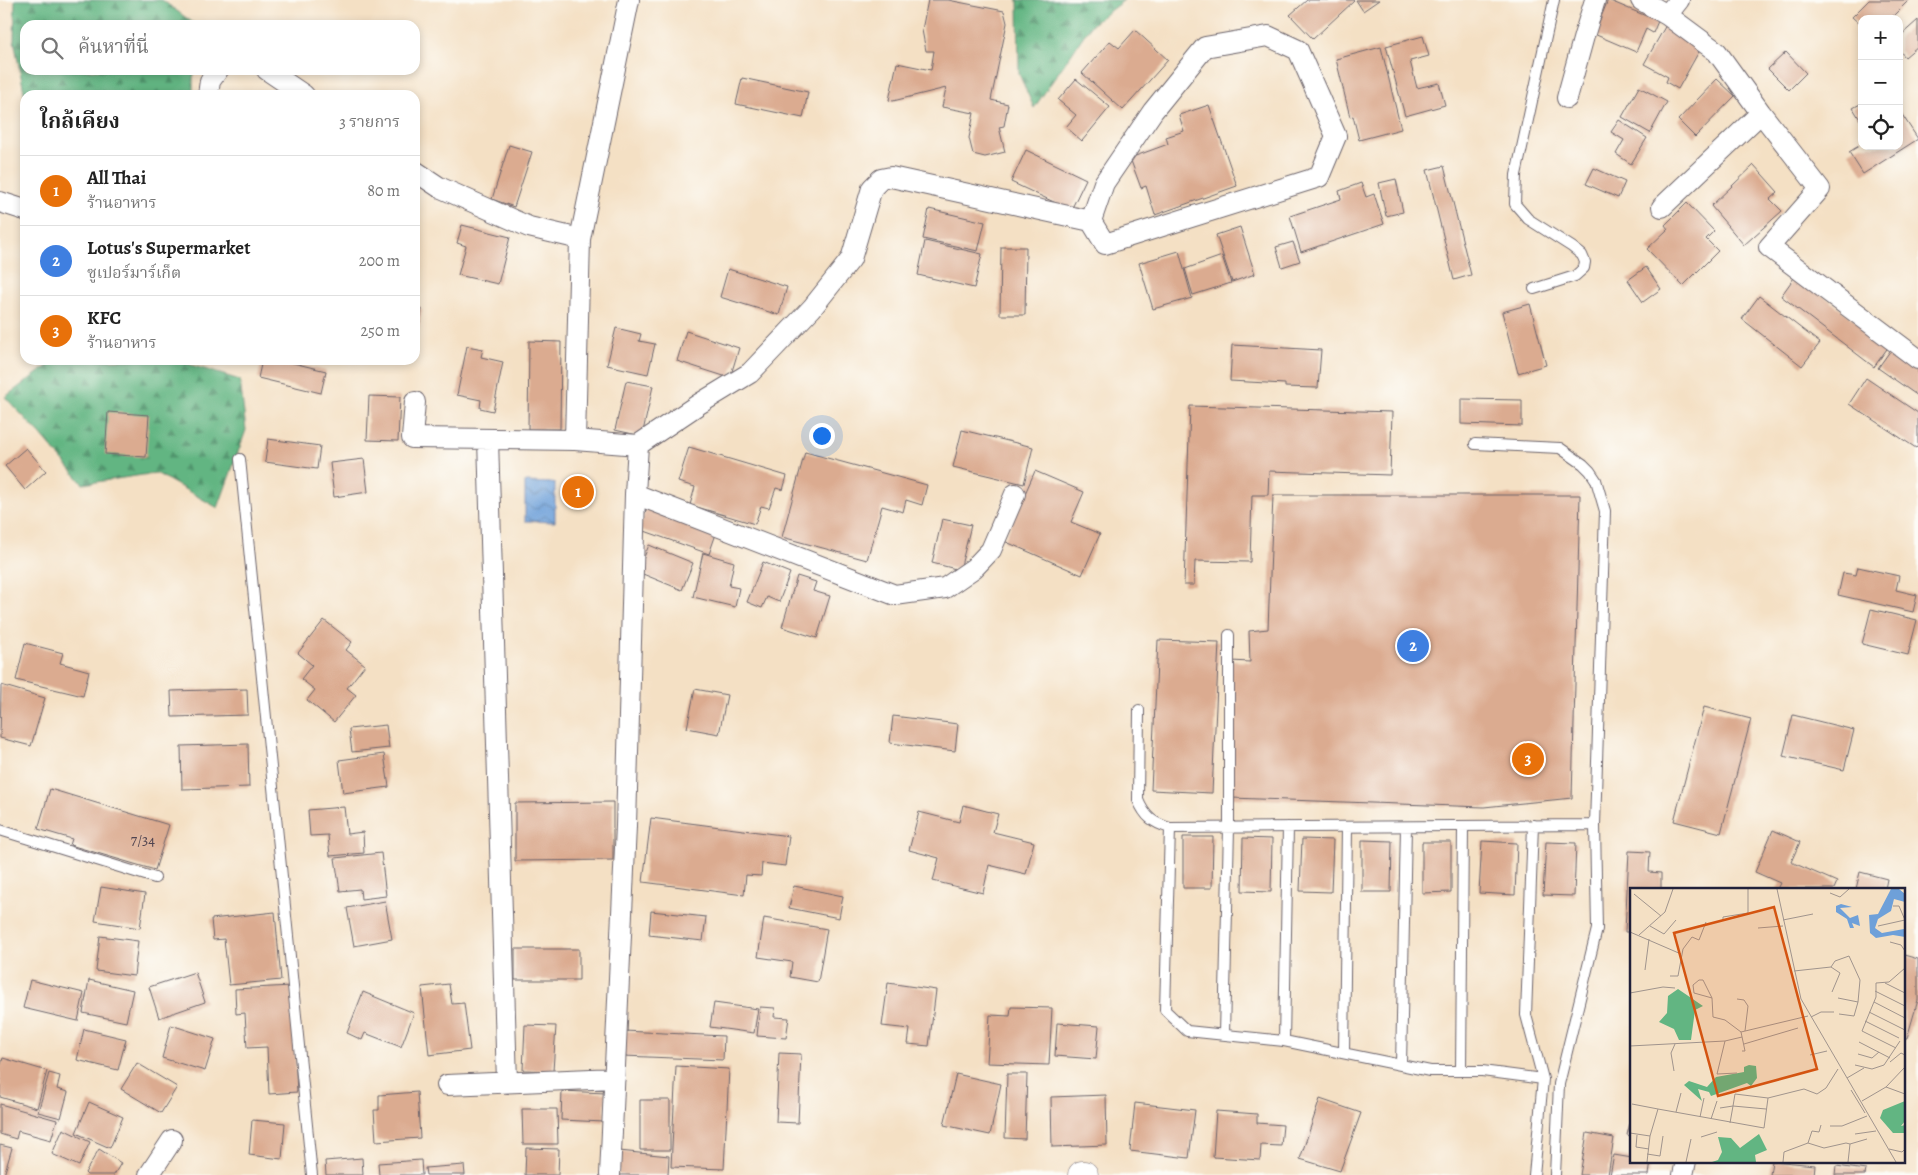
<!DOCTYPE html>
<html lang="th">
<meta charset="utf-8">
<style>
:root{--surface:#fff;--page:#f2f2f2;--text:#222;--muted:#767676;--line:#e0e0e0;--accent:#0f766e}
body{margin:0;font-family:Alegreya,"Noto Serif Thai",serif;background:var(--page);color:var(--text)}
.controls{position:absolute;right:15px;top:15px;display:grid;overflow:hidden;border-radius:10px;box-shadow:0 2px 8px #0003}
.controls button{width:45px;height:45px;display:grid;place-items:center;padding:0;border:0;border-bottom:1px solid var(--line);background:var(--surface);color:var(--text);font:25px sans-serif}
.you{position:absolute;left:821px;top:435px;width:18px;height:18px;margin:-12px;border:4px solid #fff;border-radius:50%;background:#1a73e8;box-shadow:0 0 0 8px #1a73e833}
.badge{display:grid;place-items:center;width:32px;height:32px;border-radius:50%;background:var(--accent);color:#fff;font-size:16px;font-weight:700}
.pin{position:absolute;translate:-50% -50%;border:2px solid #fff;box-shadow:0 1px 5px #0006}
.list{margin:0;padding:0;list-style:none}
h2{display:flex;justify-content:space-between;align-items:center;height:65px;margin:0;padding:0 20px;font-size:21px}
h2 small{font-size:16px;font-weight:400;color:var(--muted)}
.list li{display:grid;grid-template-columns:32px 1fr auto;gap:15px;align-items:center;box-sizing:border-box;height:70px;padding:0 20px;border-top:1px solid var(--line)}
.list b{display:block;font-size:19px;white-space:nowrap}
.list p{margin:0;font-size:16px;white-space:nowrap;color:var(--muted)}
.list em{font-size:16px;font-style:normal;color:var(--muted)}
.icon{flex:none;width:28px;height:28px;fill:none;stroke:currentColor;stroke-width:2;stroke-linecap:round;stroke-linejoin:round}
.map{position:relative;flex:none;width:1918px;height:1175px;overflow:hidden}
.search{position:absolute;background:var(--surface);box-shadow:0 2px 8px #0003;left:20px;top:20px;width:400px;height:55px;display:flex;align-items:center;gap:12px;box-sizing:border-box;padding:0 18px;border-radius:15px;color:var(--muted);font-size:19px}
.panel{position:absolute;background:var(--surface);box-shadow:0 2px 8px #0003;left:20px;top:90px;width:400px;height:275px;border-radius:15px}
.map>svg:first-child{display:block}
.forest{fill:url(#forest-firs);stroke:#426c5e}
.water{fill:url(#water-waves);stroke:#48618a}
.building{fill:#dbab90}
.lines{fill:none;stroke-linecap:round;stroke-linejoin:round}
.service-casing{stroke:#6c646b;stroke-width:12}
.minor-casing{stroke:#6c646b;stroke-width:22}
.secondary-casing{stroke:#6c646b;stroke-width:29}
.service{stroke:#fff;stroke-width:10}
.minor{stroke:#fff;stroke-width:20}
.secondary{stroke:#fff;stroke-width:28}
.labels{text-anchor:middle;stroke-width:4;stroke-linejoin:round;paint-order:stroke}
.number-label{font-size:15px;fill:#504450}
.inset-road{fill:none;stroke:#a0948d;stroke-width:1}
.view{fill:#d45411;fill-opacity:0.15;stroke:#d45411;stroke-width:2.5}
.inset-edge{fill:none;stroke:#22223b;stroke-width:2.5}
</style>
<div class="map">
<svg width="1918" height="1175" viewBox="0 0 1918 1175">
<defs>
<pattern id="forest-firs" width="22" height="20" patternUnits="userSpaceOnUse" patternTransform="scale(1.25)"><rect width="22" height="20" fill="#62b582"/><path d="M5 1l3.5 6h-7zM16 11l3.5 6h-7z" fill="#50936c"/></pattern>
<pattern id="water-waves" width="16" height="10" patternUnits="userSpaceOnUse" patternTransform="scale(1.25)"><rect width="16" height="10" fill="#6ea0d9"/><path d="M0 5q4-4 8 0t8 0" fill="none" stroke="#5a82b1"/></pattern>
</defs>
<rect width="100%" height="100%" fill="#fdfcf7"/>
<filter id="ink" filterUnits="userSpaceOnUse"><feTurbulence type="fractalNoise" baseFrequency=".02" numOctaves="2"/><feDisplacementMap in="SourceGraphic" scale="10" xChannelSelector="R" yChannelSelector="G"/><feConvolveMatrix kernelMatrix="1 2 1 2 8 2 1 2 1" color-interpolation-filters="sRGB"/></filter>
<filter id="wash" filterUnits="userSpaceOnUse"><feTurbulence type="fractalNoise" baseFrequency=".0096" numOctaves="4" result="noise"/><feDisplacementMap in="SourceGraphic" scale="20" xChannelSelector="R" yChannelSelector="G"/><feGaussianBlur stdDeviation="1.12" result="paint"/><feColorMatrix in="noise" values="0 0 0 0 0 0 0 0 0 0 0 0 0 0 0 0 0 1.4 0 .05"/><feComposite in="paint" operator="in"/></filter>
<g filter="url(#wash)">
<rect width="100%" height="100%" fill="#f4e0c4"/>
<path class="forest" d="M15,0H162L196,25H25V70H196L193,77V95H25V97L14,40Z
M1017,0H1124L1091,25L1034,108L1019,74L1018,1Z
M50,360H185V363L240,380L246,430L218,508L156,473L83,484L41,435L5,397L50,364Z"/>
<path class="water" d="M525,482L555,483V522L525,521Z"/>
<g id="blocks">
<path class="building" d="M928,0H948L1004,11L1007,23L991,100L1008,104L1004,126L999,127L1005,152L985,157L973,154L969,138L974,113L942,107L946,88L893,101L889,100L897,63L931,70L934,51H926L922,30Z
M1307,0H1353L1354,1L1313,39L1290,15Z
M1356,0H1379L1363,11Z
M1608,0L1658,21L1653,33L1646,29L1636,52L1594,34Z
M1869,0H1909L1890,19H1862V26L1852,17Z
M1918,20V46L1905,57L1899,50V37Z
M1666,25L1702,46L1678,89L1666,82L1668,77L1644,64Z
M1135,30L1168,60L1123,110L1082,73L1110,41L1119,48Z
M1423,36L1429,56L1410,61L1417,88L1439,83L1445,105L1405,116L1386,46Z
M1381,47L1401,129L1359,140L1353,116L1350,117L1336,59Z
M1786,52L1806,73L1789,90L1768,69Z
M742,78L808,92L803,118L736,104Z
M1076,79L1110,107L1082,141L1066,127L1076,115L1058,100Z
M1717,79L1735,96L1695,137L1678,120Z
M1639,87L1667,102L1650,133L1622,117Z
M1862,103V123L1853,108Z
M1209,105L1237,186L1155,215L1146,186L1141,188L1130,158L1168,144L1166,137L1184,131L1179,115Z
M1899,110L1918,139L1863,174L1849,152L1862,144V146H1899Z
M1619,120L1647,138L1631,164L1616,154L1624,140L1611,132Z
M509,145L532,152L514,207L492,199Z
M1026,150L1086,179L1071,210L1011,182Z
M1754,165L1778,192L1770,199L1782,211L1744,245L1711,206Z
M1444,166L1471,275L1454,280L1427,170Z
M1594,168L1625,182L1618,198L1586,184Z
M1396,179L1403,212L1386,216L1379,183Z
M1361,183L1366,197L1374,194L1384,224L1301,252L1290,216L1341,199L1339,191Z
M1687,203L1714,231L1706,239L1718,251L1683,286L1647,249L1668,229L1665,225Z
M929,209L985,222L978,251L923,239Z
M462,225L510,237L498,284L458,275L466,246L457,243Z
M1240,227L1255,274L1232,282L1216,235Z
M925,241L982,254L974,288L918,275Z
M1293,242L1300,261L1282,267L1276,247Z
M1001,247H1026L1025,315H1000Z
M1179,251L1192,298L1153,309L1139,263Z
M1222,256L1231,283L1193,295L1185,269Z
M1646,267L1661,289L1643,302L1628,280Z
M728,269L787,287L779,315L720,297Z
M1796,275L1889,346L1874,367L1781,296Z
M1759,296L1820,343L1802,366L1742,319Z
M1530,304L1546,365L1518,373L1502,312Z
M415,308L422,309L416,343H415Z
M616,328L641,334L639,341L655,344L648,374L607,365Z
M686,331L739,348L730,378L677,361Z
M529,341L561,342L560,429H528Z
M1232,345L1321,350L1318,388L1285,387V384L1230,381Z
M467,346L483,349L481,357L503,362L493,411L480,408L481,400L457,395Z
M1893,347L1918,364V396L1878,368Z
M262,360H281L326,371L321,393L258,378Z
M1866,378L1918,413V446L1916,448L1849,404Z
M626,381L653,386L642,436L615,430Z
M369,396L400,397L398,441L367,440Z
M1461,399L1522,400V426L1461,424Z
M1190,406L1392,412L1390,475L1269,471L1268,495H1252L1250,562L1195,561L1194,585H1184Z
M108,412L149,415L146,457L105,454Z
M962,430L1033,447L1024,484L953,467Z
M268,439L320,446L317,469L265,462Z
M689,447L787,476L783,490L776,488L769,508L761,506L755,524L690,505L695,487L678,482Z
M26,448L46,471L25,490L5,466Z
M805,452L927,485L922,505L906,500L903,512L882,506L867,560L782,537Z
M364,459L368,492L334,497L330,463Z
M1035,471L1084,492L1071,522L1100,534L1082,575L1004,541Z
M1273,495H1580L1572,798L1484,807L1231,798V661L1250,662L1249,631L1268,629Z
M647,507L717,531L709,554L639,529Z
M942,519L971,525L960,570L932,563Z
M649,545L693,563L682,590L638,572Z
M703,553L734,562L729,586L739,588L735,607L693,597Z
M763,562L790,573L779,602L767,597L762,608L747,602Z
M1858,567L1899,576L1896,590L1917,595L1913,612L1838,595L1843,573L1856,575Z
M797,576L816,582L813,591L830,596L817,638L782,627Z
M1871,609L1917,620L1908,655L1862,644Z
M324,620L352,642L346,650L365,665L347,688L356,695L334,722L307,700L315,690L301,679L312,665L298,653Z
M1158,640L1219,642L1212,793L1151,790Z
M25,643L63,653L60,663L89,671L83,696L16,680Z
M1,685L45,698L31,746L0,738Z
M247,689L248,715L172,717L171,691Z
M695,689L727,695L719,734L687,728Z
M1704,707L1751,719L1721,833L1674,821Z
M1793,715L1854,730L1844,770L1783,756Z
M893,716L958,724L955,751L890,743Z
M386,725L389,748L352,752L349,729Z
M248,744L249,787L182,789L181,746Z
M384,754L389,787L343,793L339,760Z
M50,789L169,825L155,870L70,845L72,839L38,829Z
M613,802V860L515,861V803Z
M963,805L998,814L993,832L1034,842L1026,874L989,865L983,893L933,881L939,858L909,850L919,812L959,822Z
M344,807L347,834L363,832L364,853L330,856L328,835L310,836L308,810Z
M651,818L789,836L785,866L762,863L761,876L746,875L744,895L643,882Z
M1773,830L1800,842L1791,862L1837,882L1834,889H1777L1780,883L1755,872Z
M1183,837H1213L1212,888H1183Z
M1243,838L1272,839L1271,892L1242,891Z
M1302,839L1333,840L1331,892L1300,891Z
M1362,840L1392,841L1391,892H1362Z
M1482,841L1517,843L1515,895L1479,893Z
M1422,842H1451V892L1422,893Z
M1546,842L1576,843L1574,896L1543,895Z
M1629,851L1650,852L1649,872L1661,873V889H1632V932H1625Z
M381,853L386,896L361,899L360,889L340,891L335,858Z
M1860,872L1887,879L1885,889H1856Z
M794,886L843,896L839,918L789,908Z
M101,887L145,894L140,928L95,921Z
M385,901L392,939L354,946L347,908Z
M651,911L706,917L703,941L649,935Z
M275,912L281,980L229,985L224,939L213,940L211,919Z
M764,918L827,929L818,982L790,977L792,962L758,957Z
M100,936L138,941L134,976L96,971Z
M515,949H579V980H515Z
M1904,955L1918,959V1000L1907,1038H1904Z
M195,972L205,1002L159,1018L149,987Z
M30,980L84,993L78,1021L23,1008Z
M89,980L133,990L126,1022L83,1013Z
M888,983L936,990L929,1046L908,1044L910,1029L882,1026Z
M449,984L452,1004L464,1003L470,1050L429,1055L422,987Z
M291,986L297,1092L269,1094L267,1047L247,1048L245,1013L236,1014L235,989Z
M363,992L414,1013L401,1047L365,1033L362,1040L347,1033Z
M714,1003L758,1009L754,1033L710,1027Z
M760,1007L775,1008L774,1017L789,1018L786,1038L757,1036Z
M1011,1007L1052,1008L1049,1065L987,1063L990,1015L1010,1016Z
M1057,1023L1099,1026L1096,1059L1055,1056Z
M171,1025L215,1039L205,1071L162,1058Z
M525,1025L556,1026L553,1071L523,1070Z
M84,1029L126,1039L118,1070L77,1060Z
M624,1031L724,1036L723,1060L623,1056Z
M779,1053L801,1054L798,1123L776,1122Z
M3,1058L47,1071L37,1108L0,1097V1067Z
M137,1063L177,1087L161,1113L121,1089Z
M676,1066L729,1069L724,1169L671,1167Z
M49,1073L60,1076L57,1089L68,1092L61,1118L38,1112Z
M956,1074L1001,1084L990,1135L944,1125Z
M1007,1074H1027L1025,1139L1005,1138Z
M562,1091L606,1093L604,1122L561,1120Z
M417,1092L420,1138L376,1141L374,1110H379V1095Z
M1106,1095L1107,1145L1052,1147L1051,1097Z
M1320,1099L1361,1113L1340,1171L1300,1159Z
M640,1100H670V1150H640Z
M89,1102L123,1117L110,1148L76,1133Z
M1135,1103L1195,1110L1189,1158L1130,1151Z
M0,1104L57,1120L51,1140L18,1131L16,1139L0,1134Z
M522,1109H557L558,1144H523Z
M1216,1111L1257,1114V1123L1283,1125L1281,1146L1261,1145L1260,1160L1213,1157Z
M1631,1119H1632V1136L1627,1135Z
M252,1120L285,1123L282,1159L249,1155Z
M63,1129L90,1142L79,1166L52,1154Z
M1587,1133L1614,1138L1608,1175H1580Z
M0,1145L12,1148L4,1175H0Z
M526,1148L559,1149L558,1175H525Z
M99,1149L121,1163L114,1175H87L85,1173Z
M619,1151L669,1156L668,1175H619Z
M1614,1155L1632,1158V1161H1651L1649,1175H1610Z
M362,1158L363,1175H326L325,1161Z
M421,1160L422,1175H379L378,1163Z
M1772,1161L1815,1165L1814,1175H1770Z
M464,1165L465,1175H426L425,1168Z
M1836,1166L1866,1170L1865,1175H1835Z"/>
</g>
</g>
<g filter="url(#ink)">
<use href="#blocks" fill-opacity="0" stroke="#6c646b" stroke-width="1"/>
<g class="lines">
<defs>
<path id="service" d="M1534,289L1575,276L1584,268L1585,262L1582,255L1572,247L1528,219L1515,204L1516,175L1554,0
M1475,444L1560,448L1583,464L1590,471L1596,480L1605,511L1595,825
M240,459L312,1175
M1139,710L1138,800C1145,817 1153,823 1170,828L1595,825L1597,929L1559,1084L1555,1175
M1533,825L1526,1015L1543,1079
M1170,828L1165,1010L1187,1031L1284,1041L1430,1071H1482L1543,1079L1534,1175
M0,830L155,878
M1224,1034L1229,828V635
M1284,1041L1288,827
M1344,1053L1347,827
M1401,1065L1406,827
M1461,1071L1463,826"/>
<path id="minor" d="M1641,0L1667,15L1717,52L1761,113L1820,189L1769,247L1918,359
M1667,15L1679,0
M1268,36L1298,50L1336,136L1319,177L1105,244L1091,221L1104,183L1153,111L1205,47Z
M267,70L304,95
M208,95L210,81L218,70
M1567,98L1584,36L1595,0
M415,171L439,187L529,227L580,239
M0,202L25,210
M1662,207L1761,113
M415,402L412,438L575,440L638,445L699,404L750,373L812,308L851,259L872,188L881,179L891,177L1091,221
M488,439L507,1083
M575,440L580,239L629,0
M635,494L895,595L945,588L974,568L991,550L1015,494
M447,1085L615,1078
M149,1175L172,1140
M610,1175L626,826L635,494L638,445
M1683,1175L1686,1161"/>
<path id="secondary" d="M1082,1175H1084"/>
</defs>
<use href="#service" class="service-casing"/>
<use href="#minor" class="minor-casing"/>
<use href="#secondary" class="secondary-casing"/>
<use href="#service" class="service"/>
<use href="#minor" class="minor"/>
<use href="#secondary" class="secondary"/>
</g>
</g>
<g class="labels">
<g class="number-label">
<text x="143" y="845">7/34</text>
</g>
</g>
<g transform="translate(1630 888)">
<rect width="275" height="275" fill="#f4e0c4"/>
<path d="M48,101L73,118L65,122L61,152H49L44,141L29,134L37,125L38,108ZM119,177L126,178L127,190L121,198L117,195L81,208L79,204L68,201L72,213L54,197L59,193L77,199L86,189L114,184V179ZM275,213V233L271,238L275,237V251L274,245H263L250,230L253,222ZM129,246L137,262L125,267L126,274H82L88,272L92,264L88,249L101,250L110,260Z" fill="#62b582"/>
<path d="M261,1H269L275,6V14L264,11L261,23L248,31L245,40L252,45L274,41L275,49L263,47L246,50L240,45L239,27L248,26ZM211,16L222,19L210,20L220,30L228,27L230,38L222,35L224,40H220L217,31L206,24V18Z" fill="#6ea0d9"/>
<path class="inset-road" d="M147,1L171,111L266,274M200,5L210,9L219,1M4,6L31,28M263,18H269L275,32M93,32V29L118,25V1M153,32L183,26M20,38L34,46L46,32M248,38L275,32M128,40L153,38M0,44L51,66M9,47L35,24L43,1M260,54L271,57L275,63M201,79L210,85L202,104M15,82L19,51M164,83L201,79L205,73L219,68L230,92L228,114L208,110M40,88H48L53,61L62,49L69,52L76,34M69,92H73L82,110L64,105L63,97ZM255,95L275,105M245,103L275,118M0,105L33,99L45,100M82,110L83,129L95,132L111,144L115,163H112M107,111L114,112L118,118L115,143M244,114L275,130M239,124L275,142M209,126L224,128L228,114M181,129L191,124H204M235,133L269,150M111,144L178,128M95,153L87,186L107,185M229,154L260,170M114,156L168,140M0,158L95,153L112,149M266,160L232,143L246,109V95L259,94L275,80M228,166L242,170L249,164M180,167L197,163M260,174L271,165L275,167M225,177L242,181L254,177L270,153M44,183L41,165L45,156M217,190L234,180M256,199L275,206M221,202L235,225M232,213L256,199L275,179M2,216L28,221M90,220L103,218L100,235M136,221L103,218L105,206L138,210M46,224L51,205M70,229L74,210M81,231L87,213M200,238H212L237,228M0,245L20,248M225,246L246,243M7,247L6,259L19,261M71,249L87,244M178,255L182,243L189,244L191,237M220,256L237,251M259,261L272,264L275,261M17,266L30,268L33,248M17,274L20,248L28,221L134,240L138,210L174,201L187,206L196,200L208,181M56,274L61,251M153,274L154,264L178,255L194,260L216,255L220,256L218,274"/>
<path class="view" d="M144,19L187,181L88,208L44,45Z"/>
<rect width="275" height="275" class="inset-edge"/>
</g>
</svg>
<div class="controls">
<button>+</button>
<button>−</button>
<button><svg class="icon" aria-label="locate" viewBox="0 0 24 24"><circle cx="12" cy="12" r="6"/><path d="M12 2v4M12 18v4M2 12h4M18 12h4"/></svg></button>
</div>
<div class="you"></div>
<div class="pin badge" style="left:578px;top:492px;background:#e8710a">1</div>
<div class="pin badge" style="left:1413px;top:646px;background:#3f7fe0">2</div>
<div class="pin badge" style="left:1528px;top:759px;background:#e8710a">3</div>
<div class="search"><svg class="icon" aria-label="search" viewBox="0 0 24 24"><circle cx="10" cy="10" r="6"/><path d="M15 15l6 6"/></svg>ค้นหาที่นี่</div>
<section class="panel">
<h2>ใกล้เคียง<small>3 รายการ</small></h2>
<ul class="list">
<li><span class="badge" style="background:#e8710a">1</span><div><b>All Thai</b><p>ร้านอาหาร</p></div><em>80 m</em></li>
<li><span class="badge" style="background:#3f7fe0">2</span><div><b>Lotus's Supermarket</b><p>ซูเปอร์มาร์เก็ต</p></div><em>200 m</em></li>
<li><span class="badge" style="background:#e8710a">3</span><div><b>KFC</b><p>ร้านอาหาร</p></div><em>250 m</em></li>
</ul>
</section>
</div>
